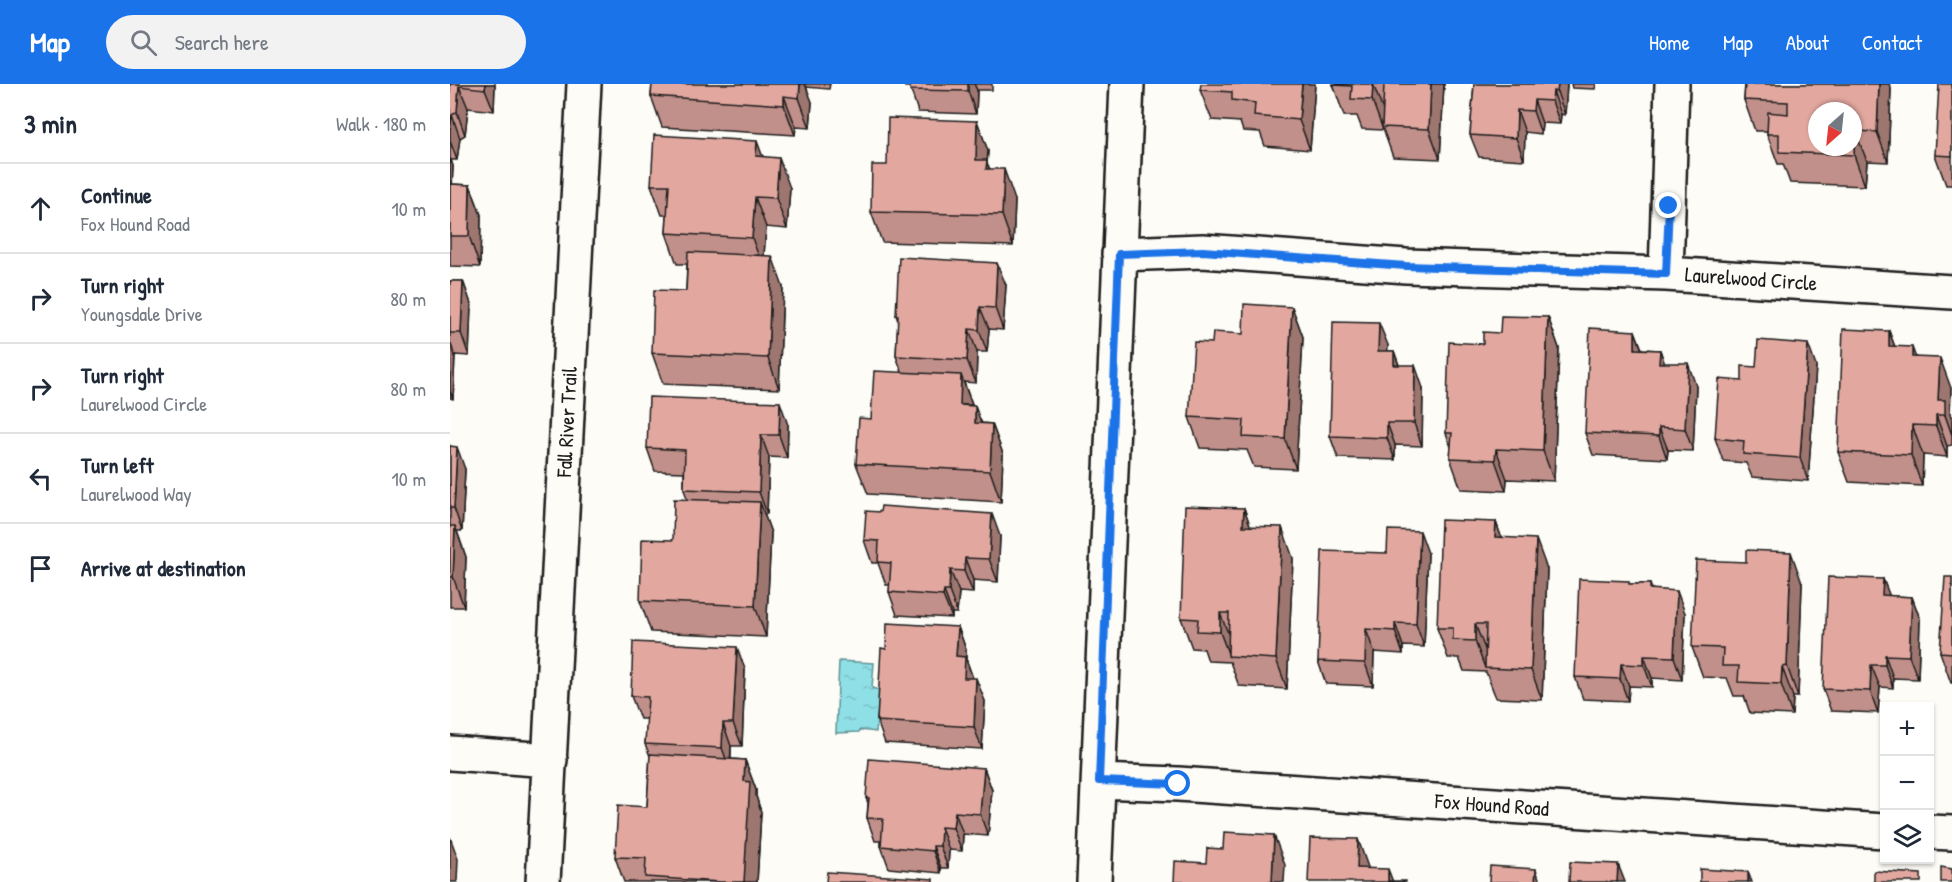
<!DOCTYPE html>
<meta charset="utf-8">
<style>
:root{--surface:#fff;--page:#f2f2f3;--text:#1f2937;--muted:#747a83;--line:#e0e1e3;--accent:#1a73e8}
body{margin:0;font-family:"Patrick Hand",sans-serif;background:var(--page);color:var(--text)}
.controls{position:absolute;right:18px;bottom:18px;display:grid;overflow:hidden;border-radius:0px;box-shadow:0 2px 4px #0004}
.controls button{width:54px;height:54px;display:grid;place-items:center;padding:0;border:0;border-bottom:2px solid var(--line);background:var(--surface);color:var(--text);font:30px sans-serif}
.compass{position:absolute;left:1358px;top:18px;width:54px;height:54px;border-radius:50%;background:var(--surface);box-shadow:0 2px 4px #0004;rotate:207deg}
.stop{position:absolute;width:18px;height:18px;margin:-14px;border:4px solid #1a73e8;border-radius:50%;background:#fff}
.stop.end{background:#1a73e8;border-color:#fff;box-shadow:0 2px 6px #0008}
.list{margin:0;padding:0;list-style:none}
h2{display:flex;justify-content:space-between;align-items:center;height:78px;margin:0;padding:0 24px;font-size:26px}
h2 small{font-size:20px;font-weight:400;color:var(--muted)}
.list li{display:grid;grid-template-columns:39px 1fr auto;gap:18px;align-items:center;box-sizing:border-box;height:90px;padding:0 24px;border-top:2px solid var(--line)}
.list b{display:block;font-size:22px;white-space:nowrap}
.list p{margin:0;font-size:20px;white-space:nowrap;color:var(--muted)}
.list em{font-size:20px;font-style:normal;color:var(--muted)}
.icon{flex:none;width:33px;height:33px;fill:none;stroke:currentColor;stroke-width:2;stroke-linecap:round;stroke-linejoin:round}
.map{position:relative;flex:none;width:1502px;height:798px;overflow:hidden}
header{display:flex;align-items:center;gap:36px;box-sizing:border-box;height:84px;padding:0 30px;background:var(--accent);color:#fff}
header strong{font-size:28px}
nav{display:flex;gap:33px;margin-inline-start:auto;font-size:21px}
.search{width:420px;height:54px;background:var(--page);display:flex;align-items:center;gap:15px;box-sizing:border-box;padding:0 21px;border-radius:33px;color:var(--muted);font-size:22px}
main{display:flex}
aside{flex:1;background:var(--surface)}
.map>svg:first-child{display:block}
.water{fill:url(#water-ripples);stroke:#609295;stroke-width:1.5}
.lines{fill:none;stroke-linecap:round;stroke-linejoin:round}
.street-casing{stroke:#1c1c1c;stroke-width:38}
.street{stroke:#fdfcf7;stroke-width:33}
.wall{fill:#c2908a;stroke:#1c1c1c;stroke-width:1.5}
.shaded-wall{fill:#9e7670;stroke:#1c1c1c;stroke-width:1.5}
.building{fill:#e2a8a0;stroke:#1c1c1c;stroke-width:1.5;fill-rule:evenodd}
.route{stroke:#1a73e8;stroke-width:8}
.labels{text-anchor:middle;stroke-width:6;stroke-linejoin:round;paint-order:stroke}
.street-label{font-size:21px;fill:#1c1c1c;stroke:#fdfcf7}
</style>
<header>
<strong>Map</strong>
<div class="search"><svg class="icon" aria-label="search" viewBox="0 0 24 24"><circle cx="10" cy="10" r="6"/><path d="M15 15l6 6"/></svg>Search here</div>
<nav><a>Home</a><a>Map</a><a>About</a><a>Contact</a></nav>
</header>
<main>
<aside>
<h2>3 min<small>Walk · 180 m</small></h2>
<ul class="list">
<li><svg class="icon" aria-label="ahead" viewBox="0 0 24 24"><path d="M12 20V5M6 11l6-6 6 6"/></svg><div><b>Continue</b><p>Fox Hound Road</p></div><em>10 m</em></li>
<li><svg class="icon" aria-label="right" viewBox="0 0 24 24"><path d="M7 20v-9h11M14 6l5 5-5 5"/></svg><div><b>Turn right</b><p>Youngsdale Drive</p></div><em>80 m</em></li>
<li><svg class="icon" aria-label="right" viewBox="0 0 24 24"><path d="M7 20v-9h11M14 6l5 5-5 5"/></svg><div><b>Turn right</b><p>Laurelwood Circle</p></div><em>80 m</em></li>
<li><svg class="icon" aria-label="left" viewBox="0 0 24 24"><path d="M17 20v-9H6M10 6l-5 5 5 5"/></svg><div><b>Turn left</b><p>Laurelwood Way</p></div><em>10 m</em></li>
<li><svg class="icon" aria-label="arrive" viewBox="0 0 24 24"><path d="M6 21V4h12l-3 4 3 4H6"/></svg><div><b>Arrive at destination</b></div></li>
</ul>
</aside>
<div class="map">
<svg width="1502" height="798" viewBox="0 0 1502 798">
<defs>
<pattern id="water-ripples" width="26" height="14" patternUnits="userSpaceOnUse" patternTransform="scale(1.5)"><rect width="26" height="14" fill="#8ee0e6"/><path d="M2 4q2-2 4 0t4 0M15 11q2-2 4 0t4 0" fill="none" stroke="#7ac0c5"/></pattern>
</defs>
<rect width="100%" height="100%" fill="#fdfcf7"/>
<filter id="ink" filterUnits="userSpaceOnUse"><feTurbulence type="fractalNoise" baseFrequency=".0167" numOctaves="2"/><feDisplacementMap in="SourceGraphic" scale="12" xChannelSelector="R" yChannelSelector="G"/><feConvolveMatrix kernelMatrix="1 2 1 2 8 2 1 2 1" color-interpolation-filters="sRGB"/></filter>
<g filter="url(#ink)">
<path class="water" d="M389,577L424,579L422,604L429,606L426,648L410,646L409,648L386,649Z"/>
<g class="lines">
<defs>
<path id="street" d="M669,170L753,167L956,182L1216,190L1502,208
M1216,190L1222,0
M0,669L100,676
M649,697L728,700L1434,747
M1480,748L1502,749
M93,798L134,0
M644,798L677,0"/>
</defs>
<use href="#street" class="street-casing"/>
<use href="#street" class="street"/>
</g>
<path class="wall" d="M0,0H45L44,27L18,24L15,51L10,54L7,76H1L3,82L2,100L20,101L31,131L30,183L0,182Z
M202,0H380L379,5L356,3L362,18L360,44L346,43L345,51L212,43L201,12Z
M454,0H542V6H527L526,30L468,28L460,3H455Z
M865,0L860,66L815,62L810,48L793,47L790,38L762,36L750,6Z
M883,0H994L990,75L943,73L933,45V46L912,45L907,32H894Z
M1024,0H1117L1115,31L1111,30L1110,40L1092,39L1091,50L1075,48L1074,76L1029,73L1020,51Z
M1121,0H1146L1145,5L1122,4Z
M1295,0H1439L1441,5L1438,78L1417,77L1415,102L1340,99L1333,80H1328L1317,50V47H1305L1294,16Z
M1502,0V101H1496L1485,71Z
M527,37L538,67L537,79L540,85L565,116L563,162L432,158L421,128Z
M313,72L340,104L337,145L316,143L314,172L333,203L329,305L213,300L202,269L236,207L237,180H227L216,149L217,131H212L201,101Z
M0,197H13L21,220L19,272L5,271L3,315L0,314Z
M556,201L553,246L539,245L537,268H527L526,299L514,298L522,321L532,339L542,340L553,370L551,418L418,410L406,380L421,335L452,288L446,272L448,237L446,231Z
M842,223L853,253L846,385L804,383L797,366L750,364L739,333L762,259L793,250Z
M1098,233L1109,264L1104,397L1057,395L1056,407L1011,405L1000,374L1001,363L996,349L1033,260L1050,249Z
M1185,247L1192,265L1210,266L1214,279L1246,302L1243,367L1218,366L1217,375L1143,371L1135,349Z
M1439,247L1445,263L1466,273L1501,304L1500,329L1502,335V361L1497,362V373L1473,371L1472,402L1399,398L1388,368Z
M938,261L937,267H944L949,281L973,304L972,362L945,361V376L888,374L880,352Z
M1366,282L1358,397L1302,393L1296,379L1273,377L1265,354L1292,297L1306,283Z
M338,341L337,374L319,373L317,430H314L321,449L316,553L201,548L190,517L223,456L237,415L234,405V388L205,387L197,364Z
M0,362L15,385L12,447H7L16,473L14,523H0Z
M794,424L800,442L843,474L837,605L789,602L780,578L758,577L754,565L742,564L731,534Z
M1046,438L1051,453L1097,485L1092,616L1046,614L1036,588L1014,587L1009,574H998L987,544Z
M550,452L548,498L523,496V509L509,508L507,529H502V534L447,531L439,508L440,501H436L428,479H422L414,456Z
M937,469H978L974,563L953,562V570L924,568L923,602L876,600L868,577Z
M1502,493V599H1501L1490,568Z
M1433,495L1439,512L1462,513L1470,535L1468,595L1443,594V604L1430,603L1428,629L1381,627L1373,605Z
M1352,499L1348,613H1343L1342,631L1300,629L1294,612H1284L1277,594L1253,593L1242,563Z
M1180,500H1200L1202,505L1235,529L1232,596L1202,594V603L1179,602L1178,617L1133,615L1125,593Z
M508,543L516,566V575L523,594L535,617L532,665L435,659L427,637L436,565Z
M295,585L292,662H281V675L295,676L306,706V712L311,728L307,798H174L165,773L197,723L200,672L195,660L197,635H190L181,612Z
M534,684L542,706L538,752L513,750L512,767L499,766L498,784H491V789L439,784L431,762V757H425L417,734L418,719L416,714Z"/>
<path class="shaded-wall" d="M36,0H45L44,27L35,5Z
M350,0H355L362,18L360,44L349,14Z
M518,0H524L527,6L526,30L518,7Z
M852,0H865L860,66L849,36Z
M923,0L934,29L932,43L933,46L922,16Z
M981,0H994L990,75L979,45Z
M1108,0H1117L1115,31L1107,8Z
M1429,0H1439L1441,5L1438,78L1427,48Z
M9,2L18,24L15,51L7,28Z
M1103,7L1111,30L1110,40L1102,17Z
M334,12L346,43L345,51L334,21Z
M1084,16L1092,39L1091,50L1083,27Z
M1067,26L1075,48L1074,76L1066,54Z
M2,31L10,54L7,76L0,57V45Z
M527,37L538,67L537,79L548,107L526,76Z
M1405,47L1417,77L1415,102L1404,71Z
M307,57L318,87L306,72Z
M0,74L3,82L1,131L0,127Z
M329,74L340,104L337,145L326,114Z
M554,85L565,116L563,162L552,131Z
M20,101L31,131L30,183L19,152Z
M305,113L316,143L313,184L302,154Z
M322,172L333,203L329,305L318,274Z
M547,179L556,201L553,246L545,224Z
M13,197L21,220L19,272L11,249Z
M530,223L539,245L537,268L529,246Z
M842,223L853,253L846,385L835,355Z
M1098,233L1109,264L1104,397L1093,367Z
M929,239L938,261L936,289L928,267Z
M519,245L527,268L526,299L517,276Z
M1185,247L1193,269L1185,265Z
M1439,247L1450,277L1439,262Z
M0,258L5,271L3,315L0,307Z
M1358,260L1366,282L1358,397L1350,374Z
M1462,263L1473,294L1462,273Z
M1210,266L1218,289L1209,279Z
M944,267L952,290L944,281Z
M1490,274L1501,304L1500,329L1502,335V351L1495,331L1488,316Z
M1238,279L1246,302L1243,367L1235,345Z
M965,281L973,304L972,362L964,339Z
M511,291L522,321H510Z
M330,318L338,341L337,374L329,351Z
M525,322L536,352L525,339Z
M1486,331L1497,362V373L1486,342Z
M937,339L945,361V376L937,354Z
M542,340L553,370L551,418L540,387Z
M1462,341L1473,371L1472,402L1461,371Z
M1209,343L1218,366L1217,375L1209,352Z
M311,351L319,373L317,430L309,408Z
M7,363L15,385L12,447L4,424Z
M1046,365L1057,395L1056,407L1045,376Z
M310,418L321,449L316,553L305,522Z
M794,424L805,455L793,442Z
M542,430L550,452L548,498L539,475Z
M1046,438L1057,469L1045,453Z
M5,442L16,473L14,523L3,493Z
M832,443L843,474L837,605L826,575Z
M970,447L978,469L974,563L966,540Z
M1086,455L1097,485L1092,616L1081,586Z
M1341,468L1352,499L1348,613L1337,582Z
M515,474L523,496V509L514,487Z
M500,486L509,508L507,529L499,507Z
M1433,495L1442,518L1432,511Z
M494,507L502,529V534L493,512Z
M1227,507L1235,529L1232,596L1224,573Z
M1462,513L1470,535L1468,595L1459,572Z
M770,529L782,559L779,572L770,548Z
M945,539L953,562V570L945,547Z
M1025,540L1037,570L1035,584L1025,557Z
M508,543L516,566V575L523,595L522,616L506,572Z
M916,545L924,568L923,602L915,579Z
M287,563L295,585L292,662L283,639Z
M1435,571L1443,594V604L1435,581Z
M1194,572L1202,594V603L1194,581Z
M1171,580L1179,602L1178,617L1170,595Z
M1421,581L1430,603L1428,629L1420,607Z
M1332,583L1343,613L1342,631L1331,600Z
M526,594L535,617L532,665L524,643Z
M273,639L281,662L280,686L272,664Z
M295,676L306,706V712L311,728L307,798H294V697Z
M534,684L542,706L538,752L530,730Z
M505,728L513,750L512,767L503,744Z
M491,743L499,766L498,784L490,762Z
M824,751L835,781L834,798H822Z
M0,753L8,775L7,798H0Z
M908,755L919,786L907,784Z
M483,762L491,784V789L483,767Z
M1168,780L1175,798H1167Z
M938,785L943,798H938Z
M1086,785L1090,798H1085Z
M1298,788L1302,798H1298Z"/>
<path class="building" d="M0,0H36L35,5L9,2L7,28L2,31L0,45Z
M202,0H350L349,14L334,12V21L201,12Z
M460,0H518V7L460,6Z
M751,0H852L849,36L804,32L805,19L782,16V8L750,6Z
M883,0H923L922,16L901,15L902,2L883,1Z
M934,0H981L979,45L932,43Z
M1024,0H1108L1107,8L1103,7L1102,17L1084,16L1083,27L1067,26L1066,54L1020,51Z
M1295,0H1429L1427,48L1405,47L1404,71L1329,68V50H1317L1318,28L1338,30V18L1294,16ZM1367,27H1403V63H1367Z
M1489,0H1502V72L1485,71Z
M438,34L527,37L526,76H537L536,85H554L552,131L421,128L422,81H437Z
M204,51L307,57L306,72L329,74L326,114L305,113L302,154L216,149L219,101H201Z
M0,100L20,101L19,152H0Z
M238,168L322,172L318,274L202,269L204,206L236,207Z
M449,173L547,179L545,224L530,223L529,246L519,245L517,276L446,272L448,231H446Z
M0,197H13L11,249H0Z
M794,220L842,223L835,355L793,353L794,336L739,333L744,258L762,259L763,248L793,250Z
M1051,232L1098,233L1093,367L1046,365L1045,376L1000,374L1002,349H996L999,258L1033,260V248L1050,249Z
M883,238L929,239L928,267H944V281H965L964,339H937V354L880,352Z
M1140,244L1185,247V265L1210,266L1209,279H1238L1235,345L1209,343V352L1135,349Z
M1393,245L1439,247V262L1462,263V273L1490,274L1488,316H1495V331H1486V342L1462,341L1461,371L1388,368Z
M1308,256L1358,260L1350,374L1293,370L1294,357L1265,354L1269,295L1292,297V282L1306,283Z
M424,287L511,291L510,321L525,322V339L542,340L540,387L406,380L409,334L421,335Z
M199,313L330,318L329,351H311L309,408L234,405L235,366L197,364Z
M0,362L7,363L4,424H0Z
M224,415L310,418L305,522L190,517L192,455L223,456Z
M431,422L542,430L539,475L515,474L514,487L500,486L499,507H494L493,512L439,508L441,479L428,478L429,457L414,456L416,427L430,428Z
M735,422L794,424L793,442L832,443L826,575L778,572L779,529H770V548L747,547L748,535L731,534Z
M991,436L1046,438L1045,453L1086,455L1081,586L1035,584L1036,540H1025V557L1003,556V544H987Z
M0,442H5L3,493H0Z
M938,446L970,447L966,540L945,539V547L916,545L915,579L868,577L872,467L937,469Z
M1296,466L1341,468L1337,582L1332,583L1331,600L1288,598L1289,582H1272L1273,564L1242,563L1246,476L1296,478Z
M1378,493L1433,495L1432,511L1462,513L1459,572L1435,571V581H1421L1420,607L1373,605Z
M1495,493H1502V569L1490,568Z
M1129,495L1179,497V500H1200V505L1227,507L1224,573L1194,572V581L1171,580L1170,595L1125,593Z
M437,539L508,543L506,572L515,573L514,594H526L524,643L427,637L431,564L436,565Z
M183,558L287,563L283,639H273L272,664L195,660L198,613L181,612Z
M200,670L295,676L294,697L300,698L294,798H270L195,793L196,774L165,773L168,721L197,723Z
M419,675L534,684L530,730L505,728L503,744L491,743L490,762H483V767L431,762L433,735L417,734L419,714H416Z
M774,748L824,751L822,798H724L725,777L756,779L757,764L773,765Z
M860,754L908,755L907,784L938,785V797H956V798H858Z
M1120,778L1168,780L1167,798H1119Z
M1040,782L1086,785L1085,798H1039Z
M1491,783L1502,785V798H1491Z
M1250,785L1298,788V798H1250Z
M1424,787L1471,790V798H1424Z
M377,788L483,795V798H376Z"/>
</g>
<g class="lines" filter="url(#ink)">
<path class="route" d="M728,700L649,697L669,170L753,167L956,182L1216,190L1219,122"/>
</g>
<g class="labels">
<g class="street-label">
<text transform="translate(1301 195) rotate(4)" y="7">Laurelwood Circle</text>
<text transform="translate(117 338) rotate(-87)" y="7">Fall River Trail</text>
<text transform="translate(1042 721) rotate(4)" y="7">Fox Hound Road</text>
</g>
</g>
</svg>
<div class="controls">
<button>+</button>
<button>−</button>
<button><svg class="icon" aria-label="layers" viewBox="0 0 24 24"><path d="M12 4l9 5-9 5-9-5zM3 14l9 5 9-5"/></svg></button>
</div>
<svg class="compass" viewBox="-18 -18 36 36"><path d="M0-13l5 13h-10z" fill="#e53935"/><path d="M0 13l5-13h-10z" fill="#747a83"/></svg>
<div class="stop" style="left:728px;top:700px"></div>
<div class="stop end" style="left:1219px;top:122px"></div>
</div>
</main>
